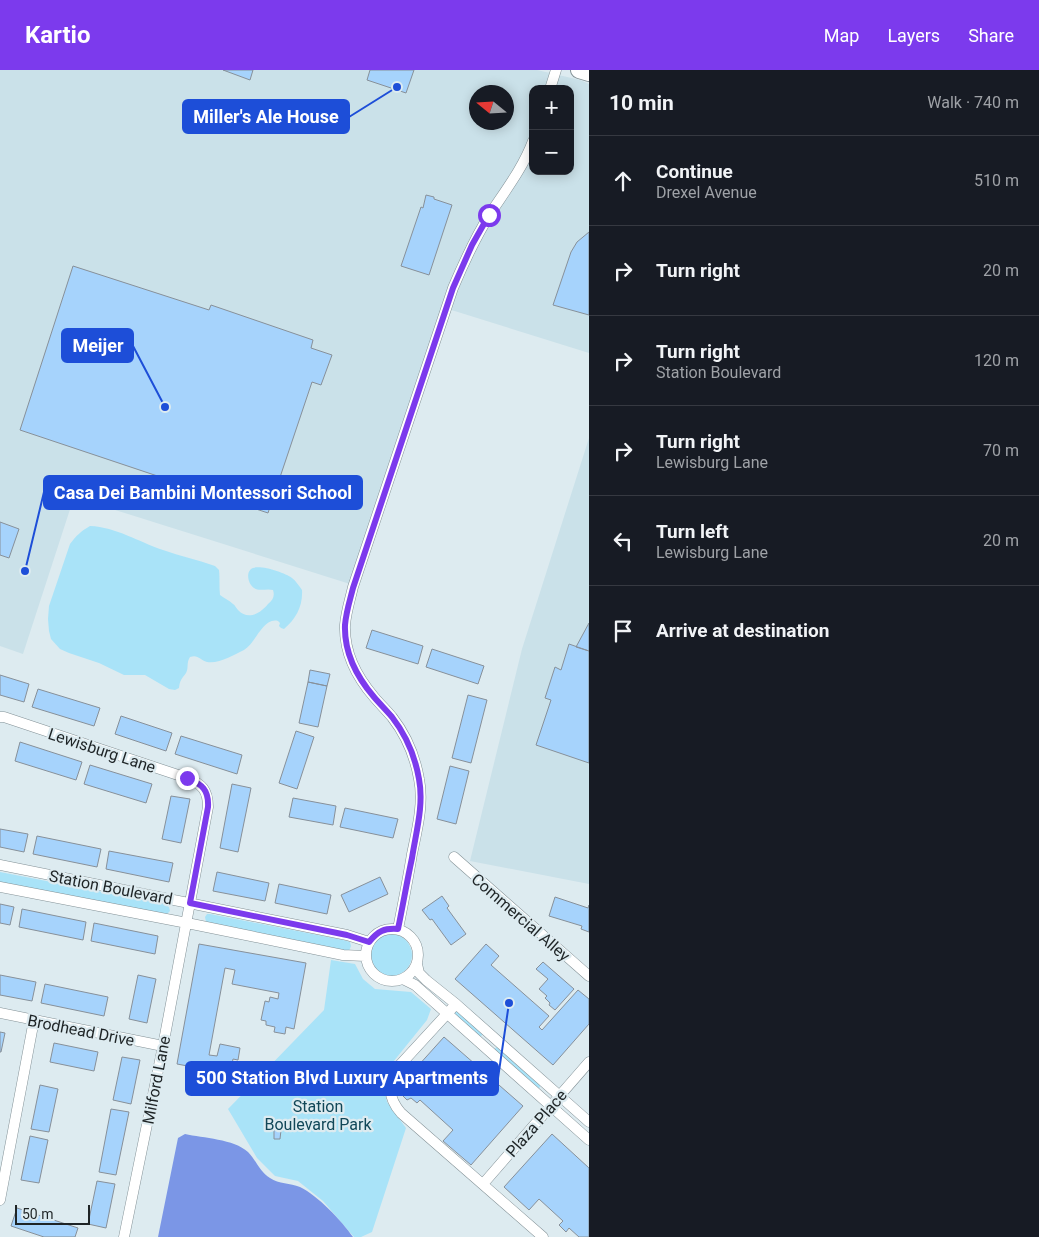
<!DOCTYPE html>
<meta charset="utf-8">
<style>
:root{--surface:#171b24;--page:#242831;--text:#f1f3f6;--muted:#9ea1a6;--line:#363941;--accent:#7c3aed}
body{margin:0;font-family:Roboto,sans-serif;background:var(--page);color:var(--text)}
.controls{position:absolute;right:15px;top:15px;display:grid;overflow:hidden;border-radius:10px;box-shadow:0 2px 12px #0003}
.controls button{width:45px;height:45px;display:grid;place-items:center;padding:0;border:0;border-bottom:1px solid var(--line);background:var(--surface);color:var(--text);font:25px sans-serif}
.compass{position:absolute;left:469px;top:15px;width:45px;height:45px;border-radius:50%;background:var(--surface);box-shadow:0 2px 12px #0003;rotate:288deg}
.scale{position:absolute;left:15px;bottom:12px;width:75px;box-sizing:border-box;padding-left:5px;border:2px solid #1e2426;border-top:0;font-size:14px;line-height:18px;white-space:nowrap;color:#1e2426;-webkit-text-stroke:4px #ddebf0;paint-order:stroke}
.stop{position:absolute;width:15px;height:15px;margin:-11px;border:4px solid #7c3aed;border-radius:50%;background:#fff}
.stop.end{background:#7c3aed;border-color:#fff;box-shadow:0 1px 5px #0008}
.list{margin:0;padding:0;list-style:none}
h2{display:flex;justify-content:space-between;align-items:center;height:65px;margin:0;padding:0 20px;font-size:21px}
h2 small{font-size:16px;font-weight:400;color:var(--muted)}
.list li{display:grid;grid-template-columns:32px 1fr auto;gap:15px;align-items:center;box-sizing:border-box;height:90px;padding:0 20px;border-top:1px solid var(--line)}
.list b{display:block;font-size:19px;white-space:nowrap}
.list p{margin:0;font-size:16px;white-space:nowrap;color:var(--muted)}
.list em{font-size:16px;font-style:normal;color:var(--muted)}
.icon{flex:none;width:28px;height:28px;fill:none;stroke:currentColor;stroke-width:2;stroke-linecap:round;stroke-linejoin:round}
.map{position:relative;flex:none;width:589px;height:1167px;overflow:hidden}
header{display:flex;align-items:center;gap:30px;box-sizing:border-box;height:70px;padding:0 25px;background:var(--accent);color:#fff}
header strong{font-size:24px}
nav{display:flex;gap:28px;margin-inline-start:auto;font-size:18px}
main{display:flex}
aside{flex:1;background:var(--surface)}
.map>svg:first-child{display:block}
.built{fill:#cae1e9;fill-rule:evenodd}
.green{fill:#a9e3f8}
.water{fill:#7b96e6}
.building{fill:#a6d3fc;stroke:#879099}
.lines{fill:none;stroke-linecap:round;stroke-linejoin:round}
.street-casing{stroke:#839196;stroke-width:11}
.primary-casing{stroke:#839196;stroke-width:18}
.street{stroke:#fff;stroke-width:10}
.primary{stroke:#fff;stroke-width:16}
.route{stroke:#7c3aed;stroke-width:6}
.labels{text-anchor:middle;stroke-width:4.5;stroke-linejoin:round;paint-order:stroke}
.street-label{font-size:16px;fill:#1e2426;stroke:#ddebf0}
.park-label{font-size:16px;fill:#114758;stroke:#ddebf0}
.leader{fill:none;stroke:#1d4ed8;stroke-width:2}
.callout-dot{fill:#1d4ed8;stroke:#ddebf0;stroke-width:2}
.callout{fill:#1d4ed8;stroke:#1d4ed8;stroke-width:2}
.callout-label{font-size:18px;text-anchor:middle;font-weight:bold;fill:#fff}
</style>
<header>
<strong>Kartio</strong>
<nav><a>Map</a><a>Layers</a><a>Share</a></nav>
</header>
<main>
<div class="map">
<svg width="589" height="1167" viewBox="0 0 589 1167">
<rect width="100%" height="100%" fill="#ddebf0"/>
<path class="built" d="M0,0H537L580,10L589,14V283L445,238L350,514L74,427L23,584L0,576ZM533,19H570V101H533ZM477,22H507V52H477Z
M589,368V814L470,791L522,579Z"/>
<path class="green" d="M90,456C116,457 139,472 163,480C180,486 198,490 215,496L219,500C220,509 219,517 220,525C225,529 229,530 233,534C235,535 236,538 238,540C248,551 261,543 268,534C273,530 275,526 273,520C266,518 260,522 254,518C248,514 245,501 253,498C262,495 285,503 292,508C296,511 299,516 302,520C303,536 296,549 284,559L281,558L279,556L280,553L278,551C263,547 256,573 244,580C234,585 219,594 207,592C200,590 198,584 190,587C186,593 189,598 186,603C182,609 180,609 179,618L175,620L169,619L145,605H124L99,593L69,583L60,579L51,569L49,561L48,549L49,536L70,474C76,466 81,461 90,456Z
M0,802L165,834L169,837L170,841L166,845L0,813Z
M207,844H210L343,870L350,872L351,876L349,881H345L206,852L205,847Z
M370 885a21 21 0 1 1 42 0a21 21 0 1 1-42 0Z
M331,890L355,894L363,909L375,919L411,922L431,939L427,950L389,997L383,1012L387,1032L406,1058L372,1162L361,1167H354L323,1131L298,1111L275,1106L257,1088L228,1039L324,940Z
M458,940L484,963L479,968L453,943L456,941Z
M498,976L541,1015L538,1020L493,980Z"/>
<path class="water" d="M185,1064C203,1068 234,1069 248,1082C256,1090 260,1102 270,1108C279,1114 290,1113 300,1117C317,1125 342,1151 353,1167H158L178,1068Z"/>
<path class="building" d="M223,0H253L250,10Z
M370,0H414L406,23L367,10Z
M426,125L434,127V129L452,135L429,205L401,196L421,137L423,138Z
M589,162V245L553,235L571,182L577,172Z
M73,196L209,240L211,235L313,270L311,278L332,285L321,315L312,312L268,443L20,360Z
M0,452L19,459L9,488L0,485Z
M589,553V581L576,577Z
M372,560L423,576L418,594L366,578Z
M569,574L589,581V693L536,675L551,630L545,628L555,597L561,600Z
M432,579L484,596L478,614L426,597Z
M310,600L330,604L327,616L308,612Z
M0,605L29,614L24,632L0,625Z
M308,612L327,616L318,657L299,653Z
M38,619L100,638L94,656L32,637Z
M468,625L487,630L471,693L452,688Z
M121,646L172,663L166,681L115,664Z
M296,661L314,667L297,719L279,713Z
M181,666L242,685L237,704L175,684Z
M20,672L82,692L76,710L15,691Z
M90,695L152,714L146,733L84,714Z
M450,696L469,701L456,754L437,749Z
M232,714L251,718L238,782L220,778Z
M171,726L190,729L181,773L162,769Z
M293,728L336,736L333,755L289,747Z
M345,738L398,749L393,768L340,757Z
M0,759L28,764L24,782L0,777Z
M37,766L101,779L97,797L33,784Z
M109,781L173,793L169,812L106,799Z
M217,802L269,813L265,831L213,821Z
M380,807L388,824L349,842L341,825Z
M279,814L331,825L327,844L275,833Z
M442,826L449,836L447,838L466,864L451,875L432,849L430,850L422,840Z
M555,827L588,838L589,835V862L581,859L582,856L549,846Z
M0,834L14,837L10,855L0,853Z
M22,839L86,852L83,870L19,857Z
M94,853L158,866L155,884L91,871Z
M199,874L306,893L294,959L286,957L285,964L274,962L275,957L266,955V951L261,950L265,931L269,932L270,927L278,929L279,923L232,914L235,900L225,898L209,985L217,986L220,974L240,978L238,990L233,989L230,1004L177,994Z
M486,874L499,886L491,895L549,946L539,957L542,960L578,920L589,929V954L553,995L455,909Z
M543,892L574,919L555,940L549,935L550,933L545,928L547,926L539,919L548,909L536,899Z
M0,905L36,912L32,931L0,925Z
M138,905L156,909L147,953L129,949Z
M45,914L108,927L104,946L41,933Z
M0,962L5,963L1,982H0Z
M444,967L523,1036L471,1095L443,1071L453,1060L420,1030L417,1033L411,1028L407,1030L401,1024L403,1021L399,1017Z
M54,973L98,982L94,1001L50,992Z
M122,987L140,990L131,1034L113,1030Z
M40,1015L58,1019L49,1062L31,1059Z
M111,1039L129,1042L116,1105L99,1102Z
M274,1060H281L280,1069H274Z
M552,1064L589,1098V1167H579L569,1158L566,1162L559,1155L563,1151L539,1129L529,1140L504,1117Z
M30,1066L48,1070L39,1113L21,1110Z
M97,1111L115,1114L106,1158L88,1154Z
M17,1138L78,1158L75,1167H44L11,1156Z"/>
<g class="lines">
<defs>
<path id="street" d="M550,19L556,0
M0,647H4L187,708C202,714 208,720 208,737L163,976L124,1167
M454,787L589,906
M0,795L347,865L369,872
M0,817L187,853L343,885L365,886
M366 885a26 26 0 1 1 52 0a26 26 0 1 1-52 0Z
M398,859C403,834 408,809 412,784C417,760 424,733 419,709C415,686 406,665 392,647C386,640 380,634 374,627C356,606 344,582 345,555C346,542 350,530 353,517L453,218C464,192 475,168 490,144C505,121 523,98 533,71
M417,894L419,903L426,910L456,934L589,1052
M403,909L415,915L589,1070
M456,934L399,996C388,1013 387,1027 401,1043L543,1167
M0,943L163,976
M483,1114L589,992
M0,1130L34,950"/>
<path id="primary" d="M579,0L589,3"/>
</defs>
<use href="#street" class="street-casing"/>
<use href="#primary" class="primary-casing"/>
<use href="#street" class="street"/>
<use href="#primary" class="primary"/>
</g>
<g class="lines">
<path class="route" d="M187,708C202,714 209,720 208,737L190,833L347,865L369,872C378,861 384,858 398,859C403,835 407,811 412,788C416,762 424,735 419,709C415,686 406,665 392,647C386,640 380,634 374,627C356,606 344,582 345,555C346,542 350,530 353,518L453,218L472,175L489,145"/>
</g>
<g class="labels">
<g class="street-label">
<text transform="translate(102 680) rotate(18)" y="6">Lewisburg Lane</text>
<text transform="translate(111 817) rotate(11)" y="6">Station Boulevard</text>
<text transform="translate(521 847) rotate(41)" y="6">Commercial Alley</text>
<text transform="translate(81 960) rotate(11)" y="6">Brodhead Drive</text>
<text transform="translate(156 1010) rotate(-79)" y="6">Milford Lane</text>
<text transform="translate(536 1053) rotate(-49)" y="6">Plaza Place</text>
</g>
<g class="park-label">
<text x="318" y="1042">Station<tspan x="318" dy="18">Boulevard Park</tspan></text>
</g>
</g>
<path class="leader" d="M397 17L349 47M165 337L133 276M25 501L44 422M509 933L498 1008"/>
<g class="callout-dot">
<circle cx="397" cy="17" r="5"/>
<circle cx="165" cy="337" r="5"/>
<circle cx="25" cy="501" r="5"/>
<circle cx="509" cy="933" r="5"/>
</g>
<g class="callout">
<rect x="183" y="30" width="166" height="33" rx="5"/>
<rect x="62" y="259" width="71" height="33" rx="5"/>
<rect x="44" y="406" width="318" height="33" rx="5"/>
<rect x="186" y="992" width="312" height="33" rx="5"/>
</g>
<g class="callout-label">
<text x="266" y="53">Miller's Ale House</text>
<text x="98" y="282">Meijer</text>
<text x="203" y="429">Casa Dei Bambini Montessori School</text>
<text x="342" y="1014">500 Station Blvd Luxury Apartments</text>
</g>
</svg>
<div class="controls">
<button>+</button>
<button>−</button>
</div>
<svg class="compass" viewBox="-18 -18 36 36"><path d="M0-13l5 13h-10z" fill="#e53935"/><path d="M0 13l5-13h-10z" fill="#9ea1a6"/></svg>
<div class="scale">50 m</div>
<div class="stop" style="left:489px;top:145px"></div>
<div class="stop end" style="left:187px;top:708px"></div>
</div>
<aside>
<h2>10 min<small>Walk · 740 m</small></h2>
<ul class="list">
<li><svg class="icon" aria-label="ahead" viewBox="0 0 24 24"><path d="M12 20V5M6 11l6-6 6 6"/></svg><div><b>Continue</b><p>Drexel Avenue</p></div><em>510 m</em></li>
<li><svg class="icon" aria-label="right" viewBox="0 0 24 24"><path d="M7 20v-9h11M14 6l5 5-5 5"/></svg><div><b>Turn right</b></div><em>20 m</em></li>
<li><svg class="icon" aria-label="right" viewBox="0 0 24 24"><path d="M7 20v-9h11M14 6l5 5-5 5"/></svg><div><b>Turn right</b><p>Station Boulevard</p></div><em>120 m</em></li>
<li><svg class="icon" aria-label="right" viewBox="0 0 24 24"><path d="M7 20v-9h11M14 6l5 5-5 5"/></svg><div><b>Turn right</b><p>Lewisburg Lane</p></div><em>70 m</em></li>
<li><svg class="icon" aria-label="left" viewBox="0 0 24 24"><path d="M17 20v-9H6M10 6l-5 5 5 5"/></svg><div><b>Turn left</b><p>Lewisburg Lane</p></div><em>20 m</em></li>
<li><svg class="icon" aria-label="arrive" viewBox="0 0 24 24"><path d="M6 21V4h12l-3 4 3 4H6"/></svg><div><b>Arrive at destination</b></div></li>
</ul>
</aside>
</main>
